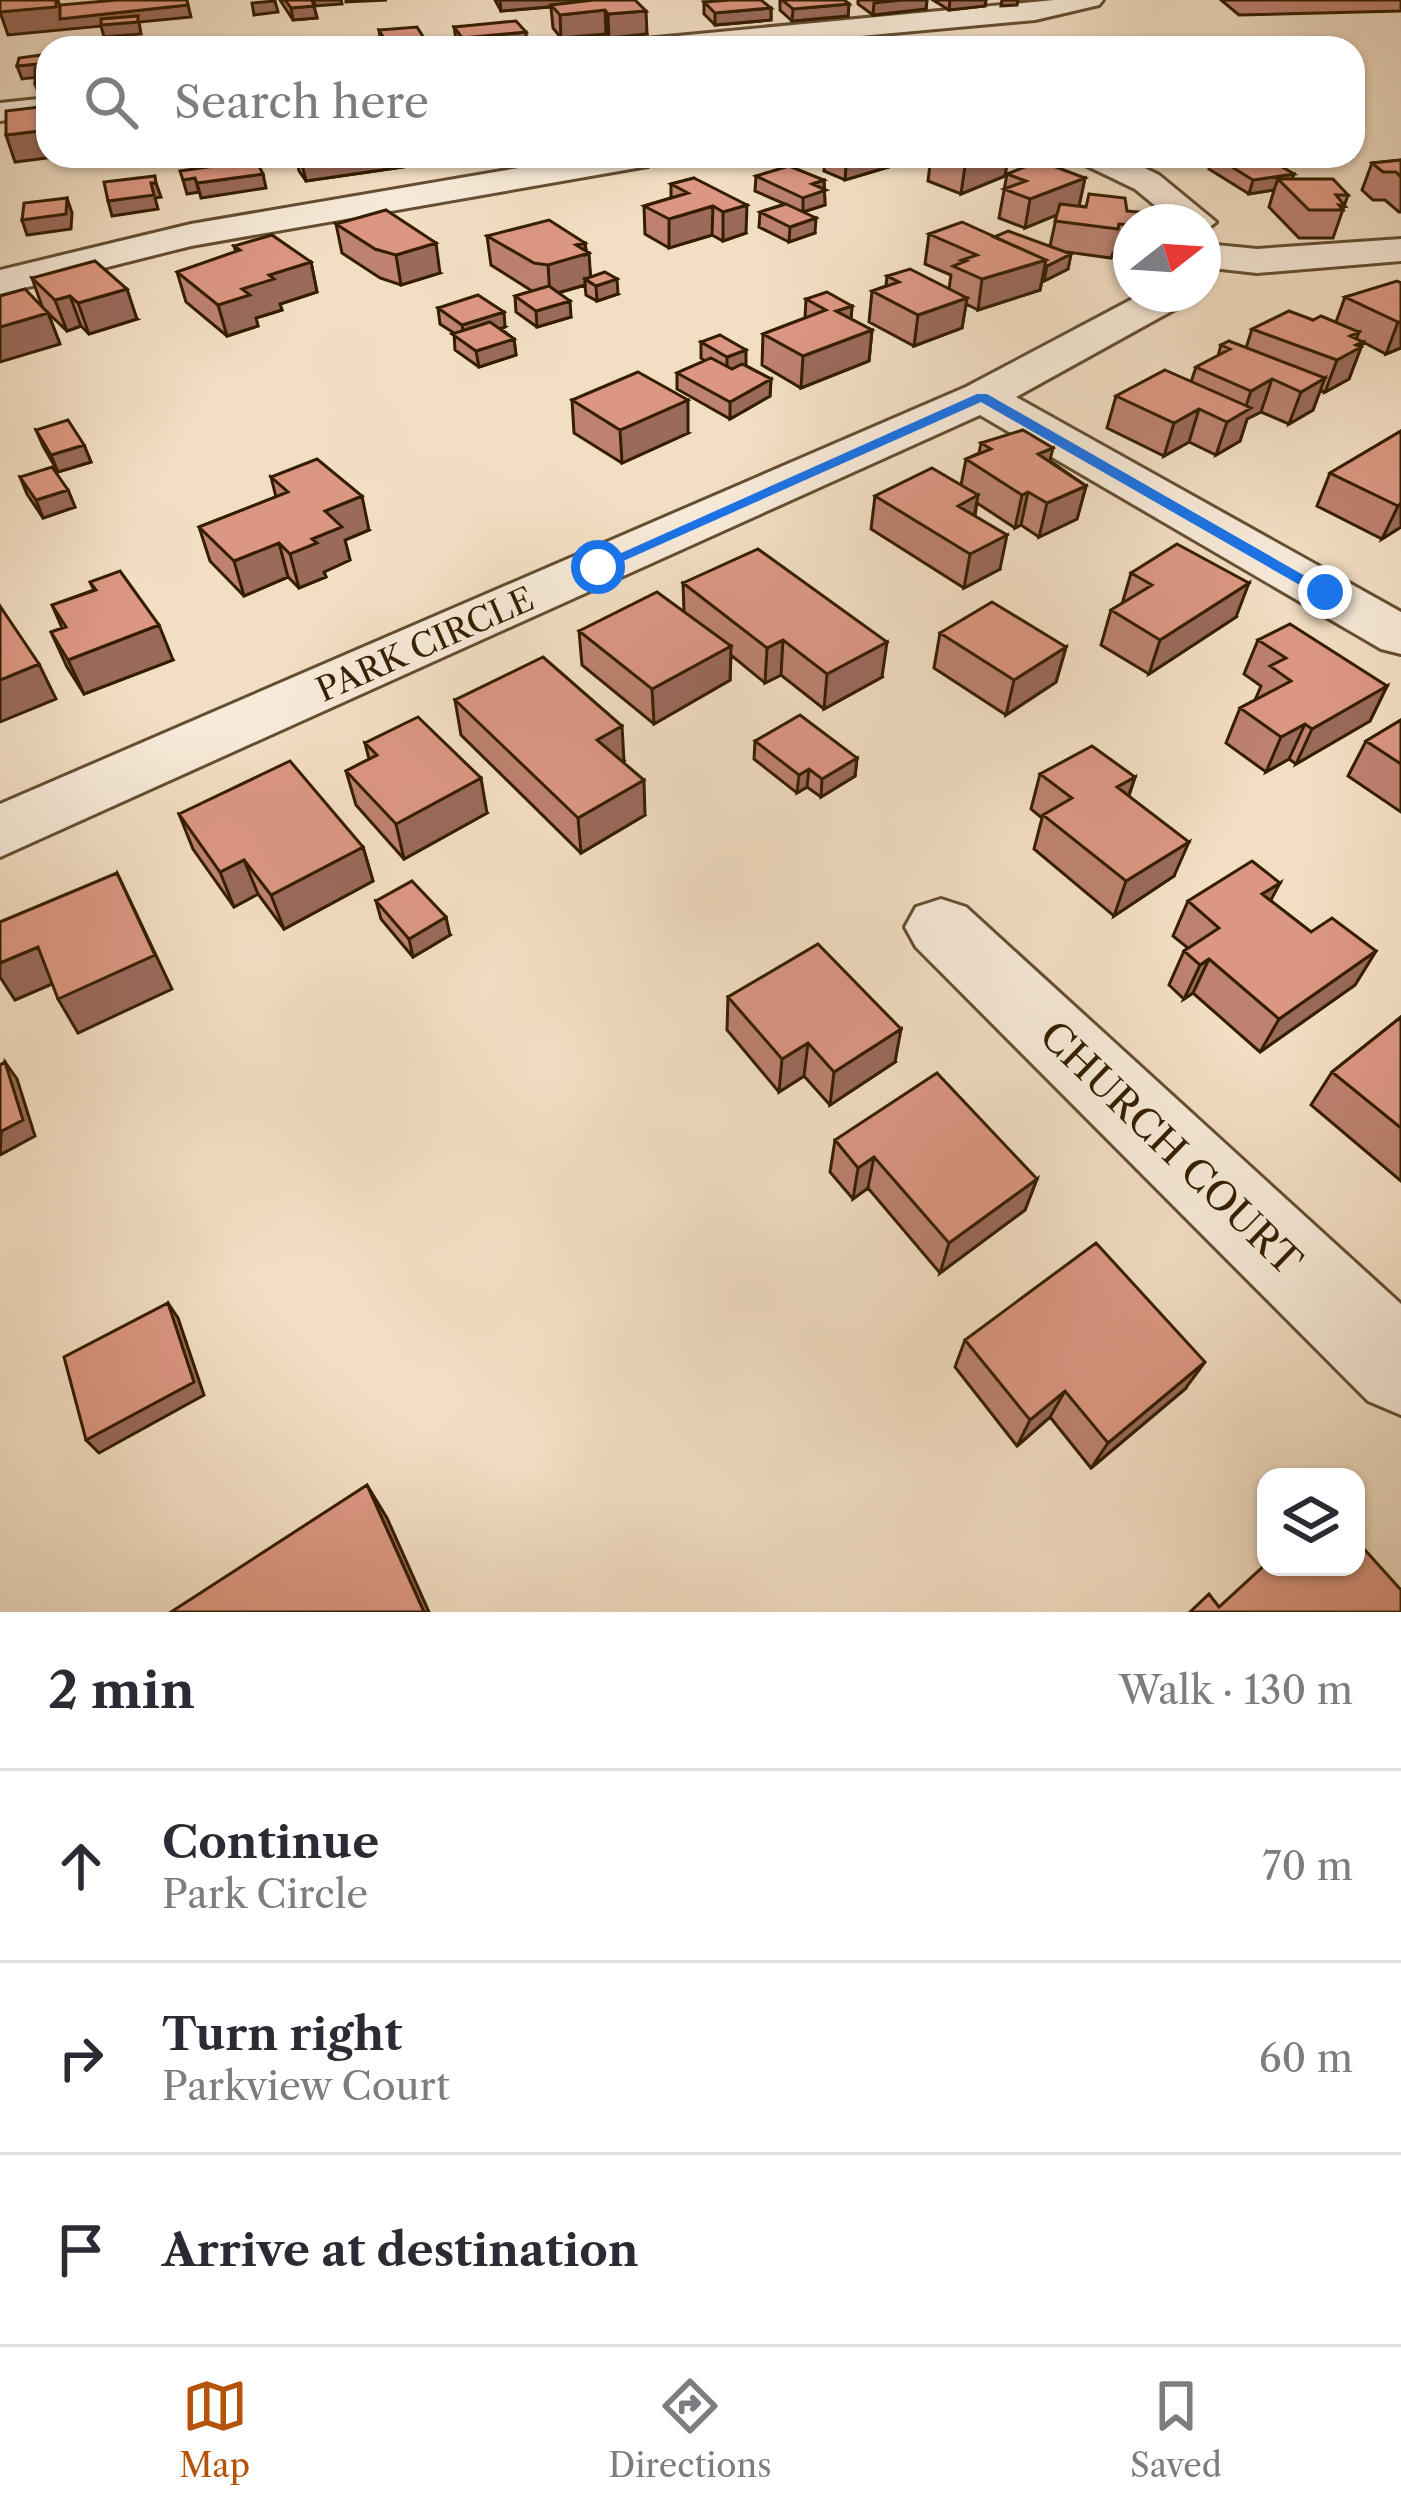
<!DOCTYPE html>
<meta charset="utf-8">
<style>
:root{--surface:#fff;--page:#f2f2f3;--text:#2b2b33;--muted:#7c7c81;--line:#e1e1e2;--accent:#b45309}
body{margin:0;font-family:"Libre Caslon Text",serif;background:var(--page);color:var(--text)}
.controls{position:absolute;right:36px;bottom:36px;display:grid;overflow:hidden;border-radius:24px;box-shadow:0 3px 9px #0004}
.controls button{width:108px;height:108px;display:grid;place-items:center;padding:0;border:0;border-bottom:3px solid var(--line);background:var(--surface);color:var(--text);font:60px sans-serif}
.compass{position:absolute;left:1113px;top:204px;width:108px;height:108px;border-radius:50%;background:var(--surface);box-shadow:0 3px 9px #0004;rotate:73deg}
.stop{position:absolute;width:36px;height:36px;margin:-27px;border:9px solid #1a73e8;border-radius:50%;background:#fff}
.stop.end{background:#1a73e8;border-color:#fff;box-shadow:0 3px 12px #0008}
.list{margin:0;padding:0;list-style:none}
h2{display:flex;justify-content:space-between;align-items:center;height:156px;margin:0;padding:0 48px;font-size:51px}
h2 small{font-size:39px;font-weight:400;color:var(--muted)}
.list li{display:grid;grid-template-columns:78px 1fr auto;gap:36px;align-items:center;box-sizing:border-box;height:192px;padding:0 48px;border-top:3px solid var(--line)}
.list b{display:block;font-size:45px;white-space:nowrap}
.list p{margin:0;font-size:39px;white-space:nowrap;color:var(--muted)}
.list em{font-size:39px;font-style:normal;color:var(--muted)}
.icon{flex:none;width:66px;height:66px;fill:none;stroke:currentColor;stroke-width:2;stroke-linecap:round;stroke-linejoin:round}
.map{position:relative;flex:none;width:1401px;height:1612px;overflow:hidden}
.search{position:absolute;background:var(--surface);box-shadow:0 3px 9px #0004;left:36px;right:36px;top:36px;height:132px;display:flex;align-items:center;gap:30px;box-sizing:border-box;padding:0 42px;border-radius:36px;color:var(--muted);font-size:45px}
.sheet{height:732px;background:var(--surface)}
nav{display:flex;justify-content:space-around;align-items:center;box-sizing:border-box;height:168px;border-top:3px solid var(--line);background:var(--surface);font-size:33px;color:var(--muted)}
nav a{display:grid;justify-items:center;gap:6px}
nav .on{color:var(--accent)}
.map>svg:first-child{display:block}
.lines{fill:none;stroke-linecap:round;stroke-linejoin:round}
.minor-casing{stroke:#644e31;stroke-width:6}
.minor{fill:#f7ead8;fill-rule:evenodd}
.wall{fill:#bd8270;stroke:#351e00;stroke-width:3}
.shaded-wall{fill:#9a6a5b;stroke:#351e00;stroke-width:3}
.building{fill:#dc9782;stroke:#351e00;stroke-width:3}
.route{fill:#1a73e8}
.labels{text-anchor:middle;stroke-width:10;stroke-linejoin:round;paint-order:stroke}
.street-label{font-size:33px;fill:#351e00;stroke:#f7ead8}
.near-street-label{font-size:39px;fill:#351e00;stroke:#f7ead8}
</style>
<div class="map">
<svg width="1401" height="1612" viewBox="0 0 1401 1612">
<rect width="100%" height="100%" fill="#f2dec3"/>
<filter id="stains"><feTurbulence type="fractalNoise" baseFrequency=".00167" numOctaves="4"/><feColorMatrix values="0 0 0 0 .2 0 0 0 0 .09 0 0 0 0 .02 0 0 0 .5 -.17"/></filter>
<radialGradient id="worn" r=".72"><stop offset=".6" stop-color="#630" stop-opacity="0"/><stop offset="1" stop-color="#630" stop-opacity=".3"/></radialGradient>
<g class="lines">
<defs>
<path id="minor" d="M1054,0H1103L1099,5L1035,20L728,48H621L635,40Z
M48,98V116L0,121V103Z
M589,156H665L648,166L191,246L0,294V270L191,224Z
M1076,156H1120L1159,175L1216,222L1203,232V222H1175L1135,189L1081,163Z
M1401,239V261L1257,273L1203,267L1206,244L1257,249Z
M1142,294H1192L1186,303L1016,397L1401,612V654L1381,649L980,415L0,857V804L966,387Z
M941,899L966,907L1401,1304V1415L1368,1401L916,947L905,927L916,907Z"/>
</defs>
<use href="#minor" class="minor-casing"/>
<use href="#minor" class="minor"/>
</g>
<path class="wall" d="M280,0H312L317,18L293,20Z
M495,0H635L647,34L609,38L606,34L561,38L553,28L551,7L501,11Z
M780,0H844L849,4L848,16L792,21L780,10Z
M858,0H927L926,9L873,15L858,4Z
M933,0H986L985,6L949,10Z
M1221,0H1401V11L1239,15Z
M704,2L771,8V20L715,25L704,14Z
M454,27L527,44L487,48H462L456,39Z
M379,30L428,48H384L381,43Z
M296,156H401L403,167L306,181L299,171Z
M931,156H1008L1005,176L961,194L928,181Z
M1212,156H1252L1292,179L1348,195L1333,238H1299L1269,207L1274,190L1249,194L1209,169Z
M825,157L895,165L845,180L824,171Z
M1401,160V212H1399L1385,200H1373L1362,190L1372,163Z
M1007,174L1085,178L1079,206L1127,211L1131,222L1130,255L1113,253L1111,258L1067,252L1071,254L1068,269L1044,281L1042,280L1040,290L978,310L966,304L962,328L914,346L869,322L872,291L886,286L887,276L949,289L951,275L925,264L929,234L994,237L1050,246L1057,214L1025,228L999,218Z
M756,176L824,180L825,205L803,212L815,233L789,242L759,227L760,212L785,204L755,191Z
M694,178L746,233L723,241L712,235L669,248L645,234L644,206L671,198V184Z
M336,224L440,273L401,285L380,278L342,253Z
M487,236L585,243L591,277L618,294L597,301L586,295L585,285L558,293L571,317L537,327L516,312L515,296L532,291L491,265Z
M234,246L311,262L317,292L280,304L282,310L256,318L258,326L227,336L186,302L177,272L236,252Z
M32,278L137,319L89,334L81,326L67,331L44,309L48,313L60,344L43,309Z
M1401,283V348L1386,354L1363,342L1349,379L1325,392L1320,390L1313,410L1289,424L1261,412L1247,419L1240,441L1216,455L1189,442L1164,456L1107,428L1116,396L1191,382L1196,367L1218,356L1221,345L1246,348L1252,329L1313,320L1336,322L1345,297Z
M806,299L852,306L851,319L872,330L869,361L801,388L762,365L763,334L805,318Z
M438,308L505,327L501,329L514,339L516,355L479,367L455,350L454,333L440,324Z
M701,342L771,379L770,396L730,419L677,389V373L705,361L701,358Z
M572,400L688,433L622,463L574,433Z
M36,430L84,445L91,462L58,472L43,446Z
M1401,431V527L1382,539L1317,506L1330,473Z
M981,443L1050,461L1086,486L1077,519L1039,537L1021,525L1015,528L977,503L975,516L1000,569L964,588L871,529L875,496L961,485L966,459L979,453Z
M20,477L68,490L75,507L43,518L27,494Z
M271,477L369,530L345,540L350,560L324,572L326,577L299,588L288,577L244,596L210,561L199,527L276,497Z
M1131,573L1236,617L1149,674L1101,645L1111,610L1122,604Z
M90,582L173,660L84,694L67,667L51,632L62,628L52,605L94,590Z
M683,583L882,677L824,709L781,675L765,683L731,655L730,680L654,724L582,665L579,631L684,611Z
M940,633L1066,647L1056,682L1006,715L934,668Z
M1258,640L1387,686L1370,721L1296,764L1289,759L1266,772L1226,743L1240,708L1255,700L1261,686L1244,674Z
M455,700L624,761L623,762L645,815L581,853L461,735Z
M1401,720V812L1348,776L1366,741Z
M755,741L857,758L855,776L821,797L807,787L797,793L754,759Z
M365,743L487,813L404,859L356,805L346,771L369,759Z
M1040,774L1135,777L1129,796L1174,876L1114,916L1034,849L1042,818L1031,809Z
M179,814L363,847L373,881L284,929L258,894L234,907L193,849Z
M376,901L450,935L413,957L381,919Z
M1188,901H1271L1311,932L1376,951L1355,985L1260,1052L1193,993L1184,999L1169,985L1184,951L1188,948L1173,936Z
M728,997L895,1062L830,1105L804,1076L779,1092L727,1030Z
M1401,1017V1181L1311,1105L1332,1072Z
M835,1140L1037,1179L1025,1210L940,1273L868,1188L853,1199L830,1172Z
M965,1340L1185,1389L1091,1468L1050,1417L1017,1446L955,1367Z"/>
<path class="shaded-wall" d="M56,0H58L63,18L188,5L191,17L139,22L141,34L104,37L101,26L8,35L0,12Z
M314,0H341L342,4L315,6Z
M346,0H387L346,2Z
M500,0H626L501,11Z
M902,0H927L926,9L873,15L874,3Z
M950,0H986L985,6L949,10Z
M1002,0H1018L1017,5L1001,6Z
M275,1L278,12L254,15L252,3Z
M849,4L848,16L792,21L793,9Z
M314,6L317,18L293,20L291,8Z
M771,8V20L715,25V13Z
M605,10L606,34L561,38L560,15Z
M646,11L647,34L609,38L608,14Z
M526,32L527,44L487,48H463L462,38Z
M427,43L428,48L389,47Z
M48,63V76L22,79L17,66Z
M48,82V96L40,97L35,84Z
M48,130V156H62L15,162L6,135Z
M300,156H401L403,167L306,181Z
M880,156H896L895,165L845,180L846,166Z
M992,156H1008L1005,176L961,194L965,166Z
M263,174L266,188L201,198L197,183Z
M1294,174L1289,188L1278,179L1274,190L1249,194L1253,180Z
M195,178L199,192L187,194L183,180Z
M1085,178L1079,206L1025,228L1030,199Z
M824,180L825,205L803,212V198L812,184Z
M151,183H156L161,197L155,198L158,209L112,216L108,201Z
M67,198L72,213L71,229L27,235L22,220Z
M747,205L746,233L723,241V212Z
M713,206L712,235L669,248V219Z
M816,218L815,233L789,242L790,227Z
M436,243L440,273L401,285L396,255Z
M585,243V255L589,253L591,283L585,279V285L550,295L548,265L576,245Z
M1071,254L1068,269L1044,281L1047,266Z
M1046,260L1040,290L978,310L982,279Z
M311,262L317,292L280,304L282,310L256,318L258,326L227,336L218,305L242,289L269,275Z
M617,279L618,294L597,301L596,286Z
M127,289L137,319L89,334L78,303Z
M70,296L81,326L67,331L55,300Z
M967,298L962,328L914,346L918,315Z
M570,301L571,317L537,327L536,311Z
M852,306L850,336L836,311Z
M504,312L505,327L465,341L462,325Z
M48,313L60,344L0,362V327Z
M1398,322H1401V348L1386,354Z
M872,330L869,361L801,388L803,356Z
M1359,332L1351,353L1356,345L1363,342L1349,379L1325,392L1337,360L1350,336Z
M514,339L516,355L479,367L476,351Z
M746,350V366L727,374V357Z
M1325,378L1313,410L1289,424L1301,392Z
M771,379L770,396L730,419V402Z
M1272,379L1261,412L1247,419L1240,441L1216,455L1227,422L1244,412L1251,391Z
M688,400V433L622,463L620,430Z
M1199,409L1189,442L1164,456L1174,423Z
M84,445L91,462L58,472L51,455Z
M1053,448L1045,481L1038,454Z
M1086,486L1077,519L1039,537L1047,503Z
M68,490L75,507L43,518L36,500Z
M1028,492L1021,525L1015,528L1022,495Z
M978,495L972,529L958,506Z
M362,496L369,530L345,540L350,560L324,572L326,577L299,588L290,554L312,539L325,511Z
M1401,503V527L1382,539L1398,506Z
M1007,535L1000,569L964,588L970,554Z
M279,543L288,577L244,596L234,561Z
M1249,583L1236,617L1149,674L1160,640Z
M159,625L173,660L84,694L68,660Z
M783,640L781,675L765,683L767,648Z
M887,642L882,677L824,709L827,674Z
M731,646L730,680L654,724L652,689Z
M1066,647L1056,682L1006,715L1014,680Z
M39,664L56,699L0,722V680Z
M1387,686L1370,721L1296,764L1312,729Z
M1305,724L1289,759L1266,772L1281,737Z
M622,726L624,761L600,774L597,740Z
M857,758L855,776L821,797L822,779Z
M809,769L807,787L797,793L799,775Z
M1135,777L1123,812L1117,787Z
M481,778L487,813L404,859L396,824Z
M644,780L645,815L581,853L578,818Z
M1189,842L1174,876L1114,916L1126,881Z
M363,847L373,881L284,929L271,895Z
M244,860L258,894L234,907L220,872Z
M117,873L172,989L78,1033L58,999Z
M1280,883L1262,917V894Z
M446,917L450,935L413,957L409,939Z
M38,947L59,981L15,1000L0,977V963Z
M1376,951L1355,985L1260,1052L1279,1019Z
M1209,959L1193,993L1184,999L1200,965Z
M901,1029L895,1062L830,1105L834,1072Z
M808,1043L804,1076L779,1092L782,1059Z
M5,1062L17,1079L35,1136L0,1155Z
M874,1157L868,1188L853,1199L858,1168Z
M1037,1179L1025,1210L940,1273L949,1243Z
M168,1303L178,1318L204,1395L99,1453L86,1440Z
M1205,1362L1185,1389L1091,1468L1108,1443Z
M1065,1391L1050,1417L1017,1446L1030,1420Z
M367,1485L387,1518L429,1612H424Z"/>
<path class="building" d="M0,0H56V7L0,12Z
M117,0H187L188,5L60,19V5Z
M285,0H312L314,6L291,8Z
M594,0H635L646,11L608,14L605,10L560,15L551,5Z
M731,0H761L771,8L715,13L704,2Z
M782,0H844L849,4L793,9Z
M138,16V22L101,25V19Z
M516,21L526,32L462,38L454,27Z
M417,27L427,43L389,47L379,30Z
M188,39L189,48H161V41Z
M755,41L763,48H728L724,44Z
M591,42L596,48H534Z
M48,54V63L17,66L19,58Z
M35,68H48V82L35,84Z
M48,106V130L6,135V111Z
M827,156H880L846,166L825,157Z
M937,156H992L965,166Z
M1214,156H1252L1257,159L1266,157L1294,174L1253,180Z
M256,160L263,174L197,183L195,178L183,180L180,171Z
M1401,160V177L1396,172H1383L1372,163Z
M1040,161L1085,178L1030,199L1004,189L1026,181L1007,174Z
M789,166L824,180L812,184L826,190L803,198L756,176Z
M155,176L156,183H151L154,195L108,201L104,182Z
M694,178L747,205L723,212L713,206L669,219L644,206L688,193L671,184Z
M1278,179H1333L1348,195H1336L1345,206L1339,205L1343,210H1309Z
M1089,194L1125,198L1127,211L1139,212L1137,222H1131V225L1119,224L1118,229L1055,221L1060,204L1086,207Z
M67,198L66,214L22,220L24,203Z
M786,204L816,218L790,227L760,212Z
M386,210L436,243L396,255L375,249L336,224Z
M549,220L585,243L576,245L589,253L548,265L534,263L487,236Z
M962,222L1046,260L982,279L953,266L966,261L962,260L977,255L929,234Z
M1008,231L1071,254L1047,266L1045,265L1046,260L994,237Z
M272,235L311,262L269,275L274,279L242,289L250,295L218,305L177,272L240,250L234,246Z
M95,261L127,289L78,303L70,296L55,300L32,278Z
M910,269L967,298L918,315L872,291L899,282L887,276Z
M605,272L617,279L596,286L585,279Z
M1397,281L1401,283V322H1398L1345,297Z
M549,286L570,301L536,311L515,296Z
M25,289L48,313L0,327V296Z
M827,292L852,306L836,311L872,330L803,356L763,334L826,310L806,299Z
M478,295L504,312L462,325L438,308Z
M1289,311L1313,320L1321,316L1359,332L1350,336L1363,342L1356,345L1361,347L1337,360L1252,329Z
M490,322L514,339L476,351L452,334Z
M720,335L746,350L727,357L701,342Z
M1229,341L1325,378L1301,392L1272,379L1251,391L1196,367L1230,349L1221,345Z
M711,358L732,369L742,364L771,379L730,402L677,373Z
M1165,370L1251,408L1227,422L1199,409L1174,423L1116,396Z
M638,372L688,400L620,430L572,400Z
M68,420L84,445L51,455L36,430Z
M1023,430L1053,448L1038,454L1086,486L1047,503L1028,492L1022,495L966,459L991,449L981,443Z
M1401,431V503L1398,506L1330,473Z
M317,459L362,496L325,511L342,527L312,539L317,543L290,554L279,543L234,561L199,527L288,492L271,477Z
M52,467L68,490L36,500L20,477Z
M932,468L978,495L958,506L1007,535L970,554L875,496Z
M1177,544L1249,583L1160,640L1111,610L1152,585L1131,573Z
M758,549L887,642L827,674L783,640L767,648L683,583Z
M120,571L159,625L68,660L51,632L66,627L52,605L96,590L90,582Z
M657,592L731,646L652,689L579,631Z
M992,602L1066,647L1014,680L940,633Z
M0,606L39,664L0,680Z
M1290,624L1387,686L1312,729L1305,724L1281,737L1240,708L1291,681L1270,666L1286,658L1258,640Z
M543,657L622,726L597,740L644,780L578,818L455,700Z
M800,715L857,758L822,779L809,769L799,775L755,741Z
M418,717L481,778L396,824L346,771L377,755L365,743Z
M1401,720V764L1366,741Z
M1092,746L1135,777L1117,787L1189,842L1126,881L1043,815L1072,798L1040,774Z
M290,761L363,847L271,895L244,860L220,872L179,814Z
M1252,861L1280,883L1262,894L1311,932L1332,918L1376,951L1279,1019L1209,959L1200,965L1184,951L1219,928L1188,901Z
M117,873L155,955L58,999L38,947L0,963V922Z
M412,881L446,917L409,939L376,901Z
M818,944L901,1029L834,1072L808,1043L782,1059L728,997Z
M1401,1017V1128L1332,1072Z
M5,1062L23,1120L0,1132V1065Z
M937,1073L1037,1179L949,1243L874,1157L858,1168L835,1140Z
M1096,1243L1205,1362L1108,1443L1065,1391L1030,1420L965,1340Z
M168,1303L194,1382L86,1440L64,1357Z
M367,1485L424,1612H171Z
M1356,1540L1401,1590V1612H1190L1209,1594L1219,1607L1266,1564V1567H1356Z"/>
<path class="route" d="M977,394H987L1333,592L1319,596L981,402L603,570L590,567Z"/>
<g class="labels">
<g class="street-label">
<text transform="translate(425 644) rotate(-24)" y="12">PARK CIRCLE</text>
</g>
<g class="near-street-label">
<text transform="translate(1171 1148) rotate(44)" y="14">CHURCH COURT</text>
</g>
</g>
<rect width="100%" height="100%" filter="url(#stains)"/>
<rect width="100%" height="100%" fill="url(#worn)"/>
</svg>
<div class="controls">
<button><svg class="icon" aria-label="layers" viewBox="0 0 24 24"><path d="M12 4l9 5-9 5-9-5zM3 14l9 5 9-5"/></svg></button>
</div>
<svg class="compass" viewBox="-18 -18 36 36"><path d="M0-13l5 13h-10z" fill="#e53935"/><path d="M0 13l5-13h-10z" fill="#7c7c81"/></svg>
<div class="stop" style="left:598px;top:567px"></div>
<div class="stop end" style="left:1325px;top:592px"></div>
<div class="search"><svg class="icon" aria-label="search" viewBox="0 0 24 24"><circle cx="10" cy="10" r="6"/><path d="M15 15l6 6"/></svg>Search here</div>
</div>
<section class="sheet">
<h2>2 min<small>Walk · 130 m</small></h2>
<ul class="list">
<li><svg class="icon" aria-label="ahead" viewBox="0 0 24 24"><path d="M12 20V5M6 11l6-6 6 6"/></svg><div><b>Continue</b><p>Park Circle</p></div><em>70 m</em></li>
<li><svg class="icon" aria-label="right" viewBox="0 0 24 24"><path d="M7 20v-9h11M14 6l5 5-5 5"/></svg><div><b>Turn right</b><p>Parkview Court</p></div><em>60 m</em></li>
<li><svg class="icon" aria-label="arrive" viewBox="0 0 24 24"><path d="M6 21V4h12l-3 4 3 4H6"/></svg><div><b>Arrive at destination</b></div></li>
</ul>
</section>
<nav>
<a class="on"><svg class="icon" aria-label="map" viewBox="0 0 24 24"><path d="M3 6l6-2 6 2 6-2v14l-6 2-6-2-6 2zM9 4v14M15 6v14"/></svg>Map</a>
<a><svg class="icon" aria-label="directions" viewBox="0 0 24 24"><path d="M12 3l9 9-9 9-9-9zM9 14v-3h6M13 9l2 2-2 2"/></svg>Directions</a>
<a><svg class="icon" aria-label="saved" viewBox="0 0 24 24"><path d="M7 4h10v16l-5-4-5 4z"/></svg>Saved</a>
</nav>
